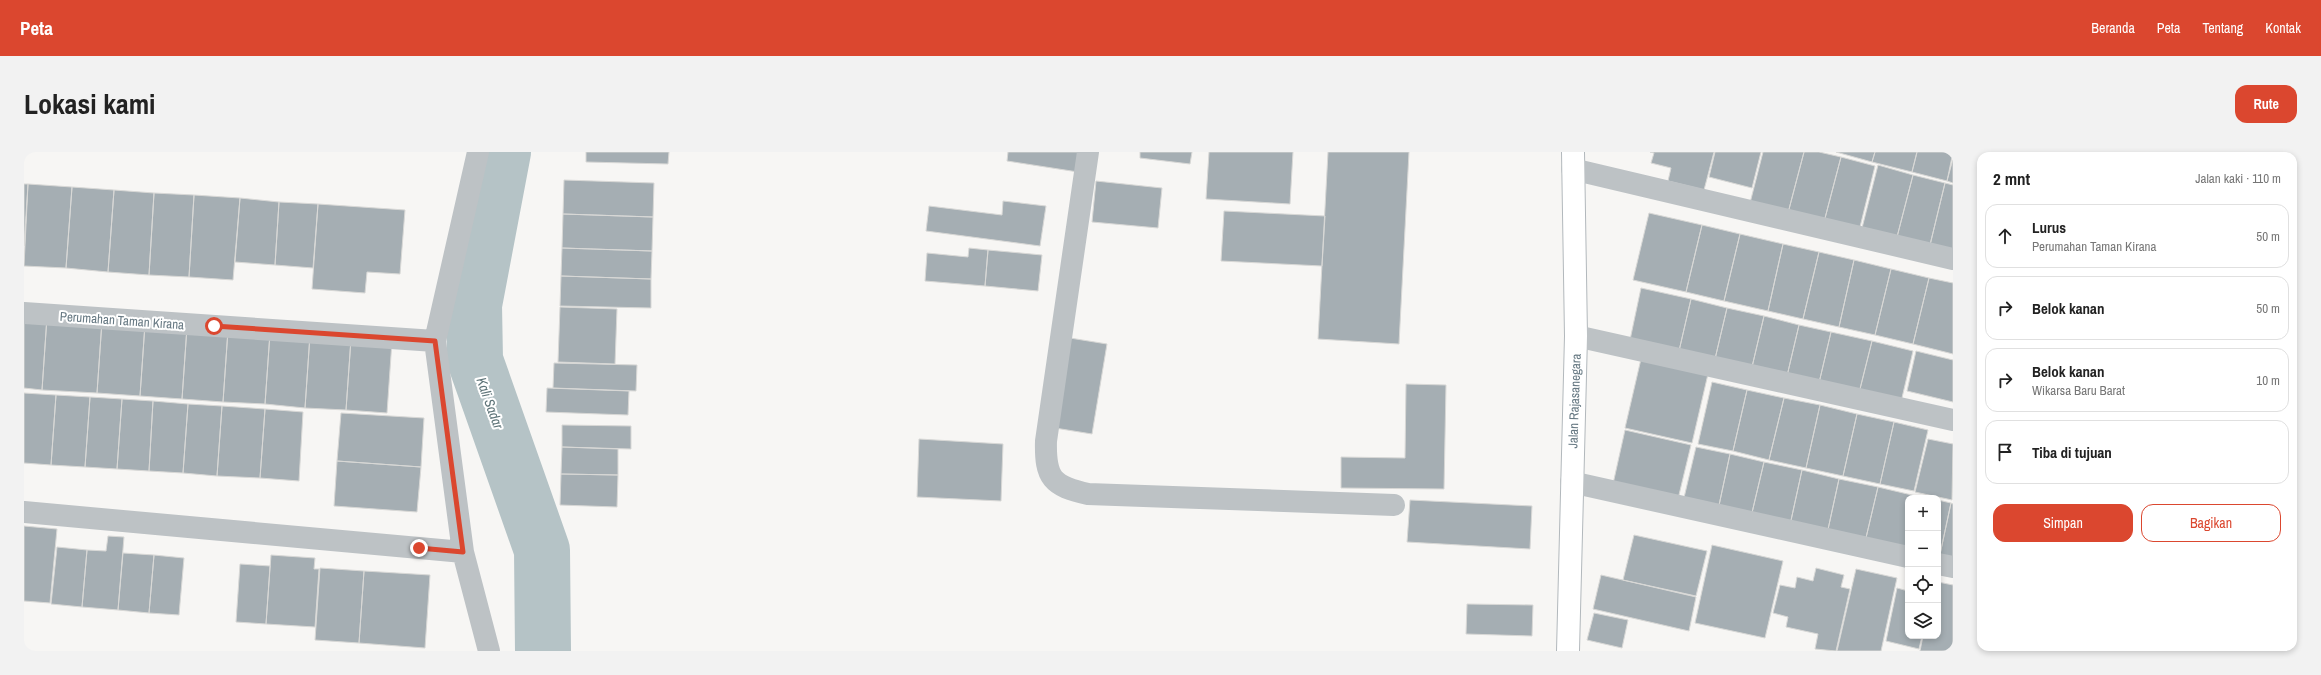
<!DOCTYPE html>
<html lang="id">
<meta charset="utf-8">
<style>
:root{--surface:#fff;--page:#f2f2f2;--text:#222;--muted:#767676;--line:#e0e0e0;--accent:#db472f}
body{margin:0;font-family:"Archivo Narrow",sans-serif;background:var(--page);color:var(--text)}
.controls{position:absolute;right:12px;bottom:12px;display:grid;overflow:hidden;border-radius:8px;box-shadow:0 2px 6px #0003}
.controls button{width:36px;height:36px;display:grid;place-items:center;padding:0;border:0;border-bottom:1px solid var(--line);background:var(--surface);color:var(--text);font:20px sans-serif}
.stop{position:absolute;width:12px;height:12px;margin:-9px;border:3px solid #db472f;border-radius:50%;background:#fff}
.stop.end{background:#db472f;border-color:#fff;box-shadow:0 1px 4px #0008}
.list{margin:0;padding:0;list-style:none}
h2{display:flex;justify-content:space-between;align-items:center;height:52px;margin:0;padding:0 16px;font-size:17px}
h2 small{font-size:13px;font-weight:400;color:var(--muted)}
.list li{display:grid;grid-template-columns:26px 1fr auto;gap:12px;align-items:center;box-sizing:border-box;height:64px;margin:0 8px 8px;padding:0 8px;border:1px solid var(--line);border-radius:12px}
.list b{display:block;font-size:15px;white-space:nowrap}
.list p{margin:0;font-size:13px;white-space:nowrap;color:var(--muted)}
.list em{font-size:13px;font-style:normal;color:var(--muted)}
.actions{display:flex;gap:8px;padding:12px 16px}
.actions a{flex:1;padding:9px 0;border:1px solid var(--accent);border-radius:12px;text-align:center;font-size:14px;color:var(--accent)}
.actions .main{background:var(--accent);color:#fff}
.icon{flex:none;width:22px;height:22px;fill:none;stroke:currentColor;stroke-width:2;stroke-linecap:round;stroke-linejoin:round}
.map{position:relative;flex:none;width:1929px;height:499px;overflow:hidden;border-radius:12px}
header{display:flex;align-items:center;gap:24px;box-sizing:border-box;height:56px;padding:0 20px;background:var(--accent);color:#fff}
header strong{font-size:19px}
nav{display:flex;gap:22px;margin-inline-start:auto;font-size:14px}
.intro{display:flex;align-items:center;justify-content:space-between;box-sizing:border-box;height:96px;padding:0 24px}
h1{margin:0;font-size:28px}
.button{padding:10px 18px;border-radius:12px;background:var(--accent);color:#fff;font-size:14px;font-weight:700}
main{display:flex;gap:24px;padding:0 24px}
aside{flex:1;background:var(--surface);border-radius:12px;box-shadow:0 2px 6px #0003}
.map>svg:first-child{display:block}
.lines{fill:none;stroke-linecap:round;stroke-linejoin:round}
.river{stroke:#b5c3c6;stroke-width:56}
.building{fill:#a5aeb3;stroke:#d8d8d6}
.secondary-casing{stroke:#b2b8bc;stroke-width:24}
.street{stroke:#bdc2c5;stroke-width:22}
.secondary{stroke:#fff;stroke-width:22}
.route{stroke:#db472f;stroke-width:5}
.labels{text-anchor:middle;stroke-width:4;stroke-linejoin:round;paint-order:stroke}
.street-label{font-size:13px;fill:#677983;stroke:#fff}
.water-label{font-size:14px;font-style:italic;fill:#5e7478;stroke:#fff}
</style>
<header>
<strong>Peta</strong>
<nav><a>Beranda</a><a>Peta</a><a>Tentang</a><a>Kontak</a></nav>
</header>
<div class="intro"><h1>Lokasi kami</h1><a class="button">Rute</a></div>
<main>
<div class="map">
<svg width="1929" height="499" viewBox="0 0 1929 499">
<rect width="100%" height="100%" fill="#f7f6f4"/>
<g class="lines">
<path class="river" d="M479,0L450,153L451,208L518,398L519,499"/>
</g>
<path class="building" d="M562,0H645L644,12L562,10Z
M984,0H1057L1054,20L983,9Z
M1116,0H1168L1166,12L1116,6Z
M1185,0H1269L1266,52L1182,47Z
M1304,0H1385L1375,192L1294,187Z
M1626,0H1690L1680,38L1644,29L1647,16L1627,11L1630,1Z
M1691,0H1737L1728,36L1685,25Z
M1739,0H1780L1764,61L1726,51Z
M1780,0H1795L1817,5L1800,70L1764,61Z
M1812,0H1851L1848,10Z
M1851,0H1893L1888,20L1848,10Z
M1893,0H1929L1923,29L1888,20Z
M1817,5L1851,14L1835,79L1800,70Z
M1929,7V31L1923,29Z
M1854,13L1889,23L1873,85L1838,76Z
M1889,23L1921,31L1906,93L1873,85Z
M540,28L630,31L629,65L539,62Z
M1072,29L1138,36L1134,76L1068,70Z
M1921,31L1929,33V99L1906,93Z
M0,32H4L0,94Z
M4,32L48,35L42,116L0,114Z
M48,35L90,38L84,120L42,116Z
M90,38L130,41L125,123L84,120Z
M130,41L170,43L165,125L125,123Z
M170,43L216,46L209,128L165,125Z
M216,46L255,50L251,113L211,110Z
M979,49L1022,54L1016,94L902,79L905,54L978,63Z
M255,50L294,52L289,116L251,113Z
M294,52L381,58L376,122L343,120L341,141L288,137Z
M1200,59L1301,64L1298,114L1197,109Z
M1625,61L1678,73L1662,140L1609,128Z
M539,62L629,65L628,99L538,96Z
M1678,73L1716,82L1700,149L1662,140Z
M1716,82L1759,92L1744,159L1700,149Z
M1759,92L1795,100L1779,167L1744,159Z
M538,96L628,99L627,127L537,124Z
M945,96L964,98L961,134L901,129L903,101L944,105Z
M964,98L1018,103L1014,139L961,134Z
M1795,100L1830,108L1815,175L1779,167Z
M1830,108L1867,117L1851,183L1815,175Z
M1867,117L1905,126L1889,192L1851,183Z
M537,124L627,127V156L536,154Z
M1905,126L1929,131V202L1889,192Z
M1617,136L1667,147L1655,199L1606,188Z
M1667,147L1703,156L1691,207L1655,199Z
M536,155L593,157L591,212L534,210Z
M1703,156L1740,164L1728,215L1691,207Z
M0,164L23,165L18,238L0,236Z
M1740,164L1775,173L1763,224L1728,215Z
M23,165L78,169L73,241L18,238Z
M78,169L121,172L116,244L73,241Z
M121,172L163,175L158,247L116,244Z
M1775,173L1807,180L1795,231L1763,224Z
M163,175L204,178L199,250L158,247Z
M204,178L246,181L241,252L199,250Z
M1807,180L1848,189L1835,241L1795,231Z
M246,181L286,183L281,256L241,252Z
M286,183L327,187L322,258L281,256Z
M1046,186L1083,192L1068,282L1031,276Z
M327,187L368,189L363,261L322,258Z
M1848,189L1889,199L1877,250L1835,241Z
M1892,199L1929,208V250L1883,239Z
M1617,207L1684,222L1668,291L1601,276Z
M530,211L613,213L612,239L529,236Z
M1688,230L1723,238L1709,299L1674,292Z
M1382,232L1422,233L1420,337L1317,336V305L1381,306Z
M523,236L605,239L604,263L522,260Z
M1723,238L1760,246L1745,308L1709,299Z
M0,241L32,243L27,313L0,311Z
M32,243L66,245L61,315L27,313Z
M66,245L98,247L93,317L61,315Z
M1760,246L1796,253L1782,316L1745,308Z
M98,247L129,249L125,319L93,317Z
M129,249L164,252L159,321L125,319Z
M164,252L198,254L193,324L159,321Z
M1796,253L1833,262L1819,324L1782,316Z
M198,254L241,257L236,326L193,324Z
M241,257L279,260L275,329L236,326Z
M317,261L400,266L397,315L313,309Z
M1833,262L1870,270L1856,332L1819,324Z
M1870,270L1904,278L1890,339L1856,332Z
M538,273L607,274V297L538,295Z
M1601,278L1667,293L1654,347L1589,332Z
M895,287L979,292L977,349L893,345Z
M1904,287L1929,292L1928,348L1891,340Z
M538,295L594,297V323L537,322Z
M1672,295L1706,302L1694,358L1659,350Z
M1706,302L1740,310L1727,365L1694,358Z
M313,309L397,315L393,360L310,354Z
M1740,310L1778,318L1766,373L1727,365Z
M1778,318L1815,327L1803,382L1766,373Z
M537,322L594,323L593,355L536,353Z
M1815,327L1854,335L1841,390L1803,382Z
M1854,335L1892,344V346H1884V381L1880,399L1841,390Z
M1386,348L1508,354L1506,397L1383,390Z
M1914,348L1927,351L1915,407H1914Z
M1927,351L1929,352V410L1915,407Z
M0,374L33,377L26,451L0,449Z
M1610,383L1683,399L1672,444L1599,428Z
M84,384L100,385L94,458L58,455L63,398L82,399Z
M1688,393L1759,409L1741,486L1671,471Z
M33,395L63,398L58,455L27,452Z
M99,401L130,403L125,461L94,458Z
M130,403L160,406L155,463L125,461Z
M247,403L291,406L290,417H295L291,475L242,472Z
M216,412L246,414L242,472L212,470Z
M296,416L340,419L335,491L291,488Z
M1792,416L1820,423L1817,435L1826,437L1812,499L1791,497L1794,482L1762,475L1764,465L1749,461L1756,433L1771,436L1773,425L1789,429Z
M1832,417L1873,426L1857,499H1813Z
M340,419L406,423L401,496L335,491Z
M1577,423L1672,445L1665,479L1569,457Z
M1914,430L1929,433V499H1896L1899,484H1914Z
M1873,436L1884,439V484H1898L1895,497L1862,489Z
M1443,452L1509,453L1508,484L1442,482Z
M1570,461L1604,468L1598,496L1563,488Z"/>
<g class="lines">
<defs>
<path id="secondary" d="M1544,499L1552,184L1549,0"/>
</defs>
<use href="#secondary" class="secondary-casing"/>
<path class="street" d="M454,0L411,189L439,400L465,499
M1064,0L1022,289C1021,326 1028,334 1064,342L1370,353
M1548,17L1929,107
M0,161L411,189
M1552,184L1929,268
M1547,330L1884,405
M0,360L439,400
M1914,412L1929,415"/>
<use href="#secondary" class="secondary"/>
</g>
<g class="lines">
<path class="route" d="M190,174L411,189L439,400L395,396"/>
</g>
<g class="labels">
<g class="street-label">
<text transform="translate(98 168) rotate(4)" y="5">Perumahan Taman Kirana</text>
<text transform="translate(1550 249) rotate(-88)" y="5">Jalan Rajasanegara</text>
</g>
<g class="water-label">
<text transform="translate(466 251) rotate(70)" y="5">Kali Sadar</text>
</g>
</g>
</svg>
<div class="controls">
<button>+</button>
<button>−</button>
<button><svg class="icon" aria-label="locate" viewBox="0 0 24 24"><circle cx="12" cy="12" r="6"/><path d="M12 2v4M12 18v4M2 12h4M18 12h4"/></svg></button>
<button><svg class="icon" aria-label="layers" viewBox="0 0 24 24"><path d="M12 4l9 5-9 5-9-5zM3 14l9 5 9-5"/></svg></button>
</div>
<div class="stop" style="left:190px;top:174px"></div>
<div class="stop end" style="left:395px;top:396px"></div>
</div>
<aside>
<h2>2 mnt<small>Jalan kaki · 110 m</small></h2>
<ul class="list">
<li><svg class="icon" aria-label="ahead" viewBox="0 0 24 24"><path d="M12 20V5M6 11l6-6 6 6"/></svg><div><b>Lurus</b><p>Perumahan Taman Kirana</p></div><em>50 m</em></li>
<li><svg class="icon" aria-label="right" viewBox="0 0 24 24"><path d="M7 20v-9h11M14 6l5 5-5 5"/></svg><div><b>Belok kanan</b></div><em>50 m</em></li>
<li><svg class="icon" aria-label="right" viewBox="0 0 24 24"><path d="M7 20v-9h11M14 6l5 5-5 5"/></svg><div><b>Belok kanan</b><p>Wikarsa Baru Barat</p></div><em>10 m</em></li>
<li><svg class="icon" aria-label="arrive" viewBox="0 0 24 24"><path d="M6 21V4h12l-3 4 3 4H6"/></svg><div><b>Tiba di tujuan</b></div></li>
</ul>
<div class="actions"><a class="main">Simpan</a><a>Bagikan</a></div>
</aside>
</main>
